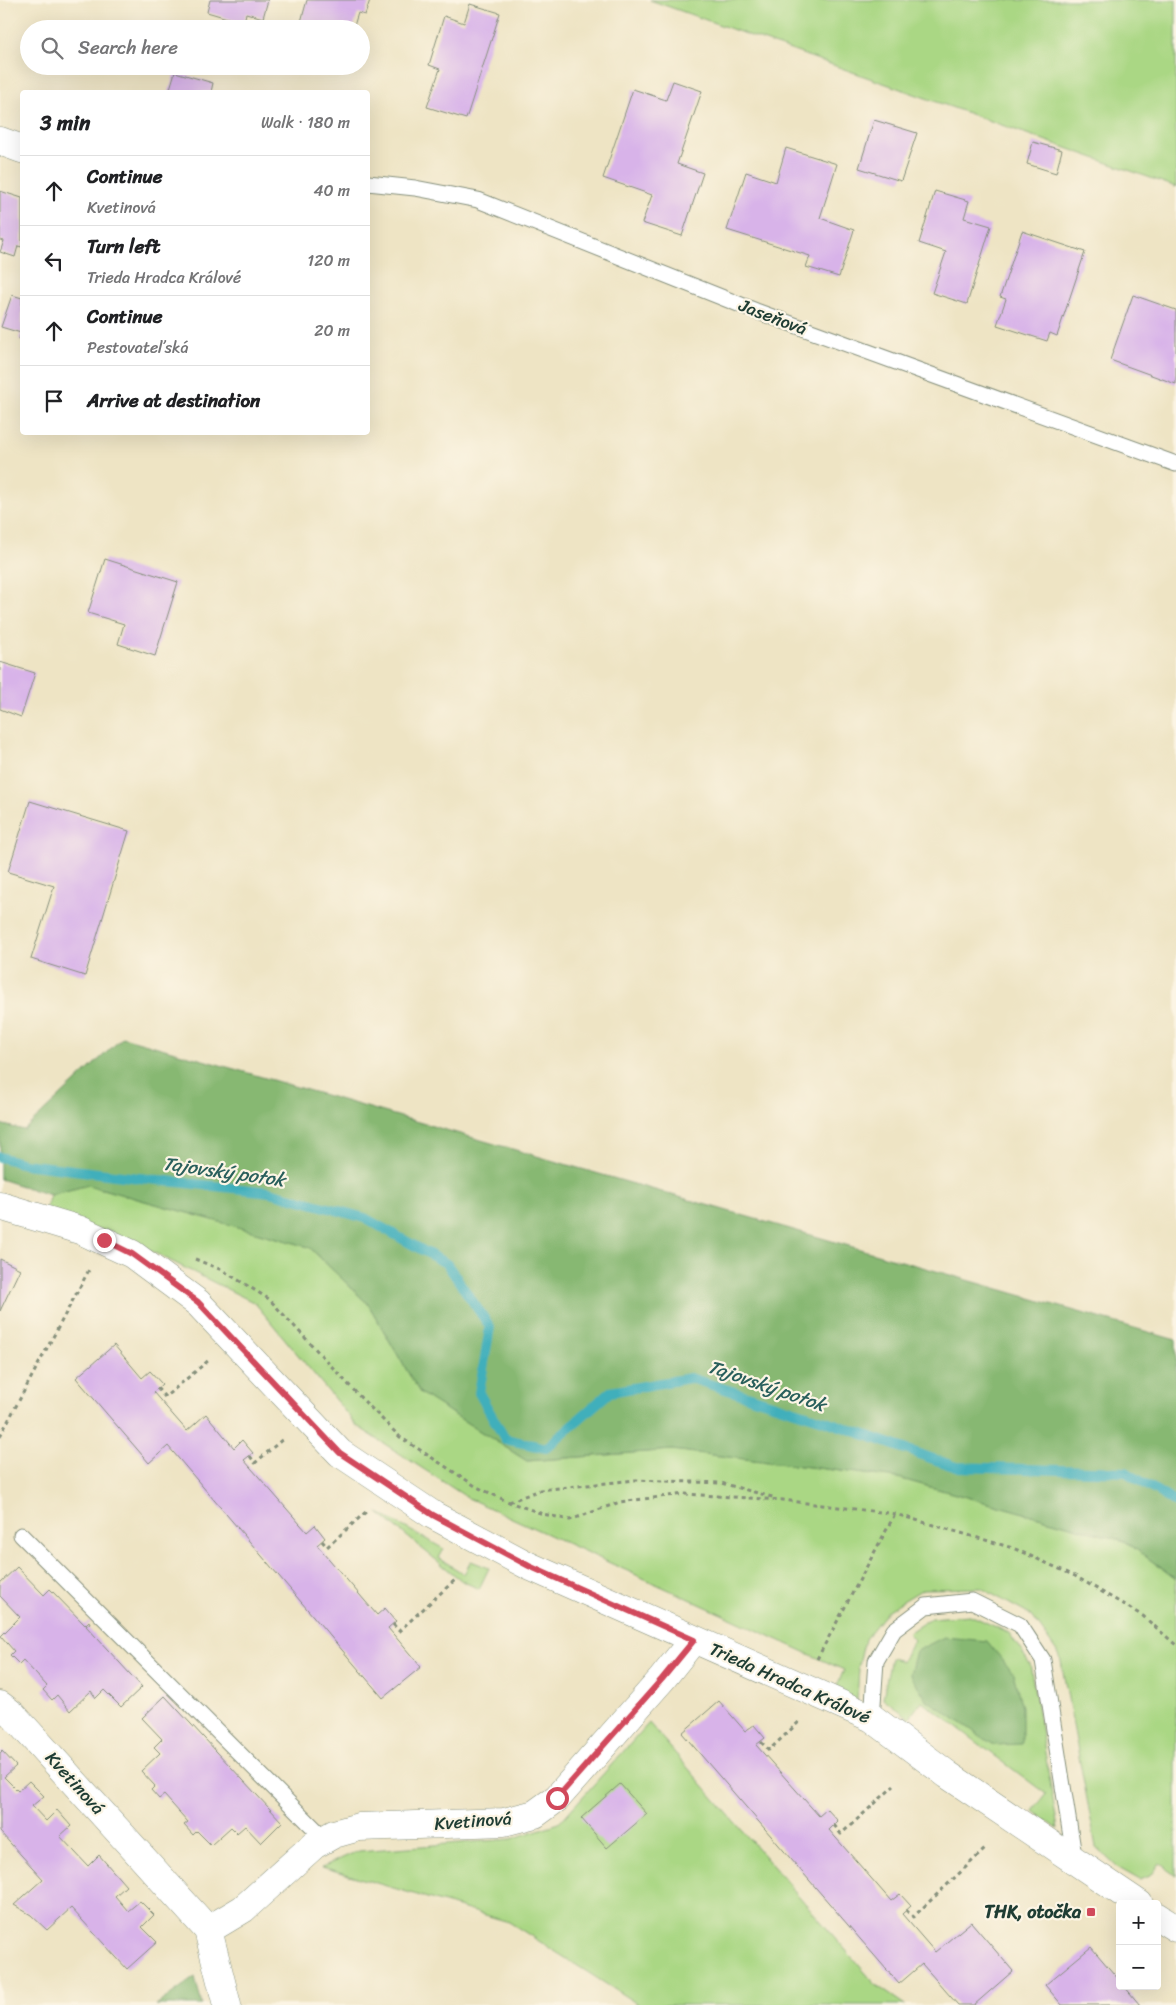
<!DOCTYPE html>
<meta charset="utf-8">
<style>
:root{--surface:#fff;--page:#f6f6f6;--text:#202124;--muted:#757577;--line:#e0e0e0}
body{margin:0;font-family:Sriracha,sans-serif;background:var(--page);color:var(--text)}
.controls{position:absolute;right:15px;bottom:15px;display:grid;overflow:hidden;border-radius:5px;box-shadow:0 5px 20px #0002}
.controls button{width:45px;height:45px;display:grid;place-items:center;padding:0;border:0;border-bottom:1px solid var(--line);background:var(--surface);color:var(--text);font:25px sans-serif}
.stop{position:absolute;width:15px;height:15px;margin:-11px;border:4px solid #d1495b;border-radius:50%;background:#fff}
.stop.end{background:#d1495b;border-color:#fff;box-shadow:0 1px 5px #0008}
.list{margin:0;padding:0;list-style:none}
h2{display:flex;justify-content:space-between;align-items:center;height:65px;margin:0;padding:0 20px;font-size:21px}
h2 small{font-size:16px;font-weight:400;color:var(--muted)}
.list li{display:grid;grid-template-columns:32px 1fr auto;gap:15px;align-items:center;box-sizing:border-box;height:70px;padding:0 20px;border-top:1px solid var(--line)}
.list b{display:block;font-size:19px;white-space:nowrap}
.list p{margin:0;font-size:16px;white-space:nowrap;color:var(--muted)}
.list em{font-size:16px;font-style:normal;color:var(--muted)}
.icon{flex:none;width:28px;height:28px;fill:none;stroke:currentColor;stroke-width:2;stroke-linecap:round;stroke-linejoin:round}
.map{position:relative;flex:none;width:1176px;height:2005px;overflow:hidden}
.search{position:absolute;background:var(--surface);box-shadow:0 5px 20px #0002;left:20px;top:20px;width:350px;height:55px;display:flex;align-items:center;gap:12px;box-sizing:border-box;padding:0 18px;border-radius:28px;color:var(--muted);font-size:19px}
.panel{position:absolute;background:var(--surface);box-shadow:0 5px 20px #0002;left:20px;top:90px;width:350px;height:345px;border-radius:5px}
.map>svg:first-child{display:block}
.green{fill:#aad784;stroke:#648a5c}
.forest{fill:#87b872;stroke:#537a53}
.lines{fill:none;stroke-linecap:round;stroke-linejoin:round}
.stream{stroke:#40afbb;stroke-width:10}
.building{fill:#d8b3e9}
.lane-casing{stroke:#86907c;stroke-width:17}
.street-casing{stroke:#86907c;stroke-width:29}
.path{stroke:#86907c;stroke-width:3;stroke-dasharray:4 4;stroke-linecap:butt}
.lane{stroke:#fff;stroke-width:15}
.street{stroke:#fff;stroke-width:28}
.route{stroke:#d1495b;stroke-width:6}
.poi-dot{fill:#d1495b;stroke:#fcf5e5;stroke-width:2}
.labels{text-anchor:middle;stroke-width:4.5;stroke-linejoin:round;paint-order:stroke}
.street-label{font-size:18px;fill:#1f3d34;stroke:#fcf5e5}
.poi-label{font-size:18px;font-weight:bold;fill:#1f3d34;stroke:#fcf5e5;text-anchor:end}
.water-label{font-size:19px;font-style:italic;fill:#295f5c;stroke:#fcf5e5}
</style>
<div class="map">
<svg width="1176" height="2005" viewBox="0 0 1176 2005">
<rect width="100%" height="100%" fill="#fcf5e5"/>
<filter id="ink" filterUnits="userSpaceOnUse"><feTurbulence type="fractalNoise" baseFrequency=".02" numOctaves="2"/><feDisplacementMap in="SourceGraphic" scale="10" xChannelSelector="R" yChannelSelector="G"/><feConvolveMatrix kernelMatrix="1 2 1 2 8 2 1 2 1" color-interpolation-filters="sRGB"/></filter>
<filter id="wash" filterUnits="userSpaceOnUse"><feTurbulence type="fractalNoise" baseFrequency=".0096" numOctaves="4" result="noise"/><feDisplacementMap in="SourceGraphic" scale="20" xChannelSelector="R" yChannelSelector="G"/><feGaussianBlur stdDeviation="1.12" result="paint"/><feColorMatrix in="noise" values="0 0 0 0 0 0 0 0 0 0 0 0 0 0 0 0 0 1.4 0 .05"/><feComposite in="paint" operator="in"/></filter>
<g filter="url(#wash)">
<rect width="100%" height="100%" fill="#eee4c4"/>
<path class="green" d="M650,0H1176V187Z
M88,1185L309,1247L368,1304L420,1393L527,1461L672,1450L898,1478L1125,1541L1176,1579V1875L1159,1863L1150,1876L1140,1880L1117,1867L1096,1847L1060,1656L1032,1616L981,1588L923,1589L888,1610L865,1639L858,1668L859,1669L857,1700L835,1690L844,1670L468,1498L357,1426L255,1303L145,1248L45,1211L50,1195Z
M377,1512L444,1549L439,1558L464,1574L471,1561L489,1568L479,1589L462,1581Z
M970,1615L1009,1633L1030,1664L1058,1829L1033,1811L1046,1794L922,1701L909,1718L883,1698L891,1658L902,1661L914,1640L908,1633L931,1618Z
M649,1723L876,1985L905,2005H639L509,1922L322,1867L358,1851L511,1839L559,1823Z"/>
<path class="forest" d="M123,1037L1176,1340V1579L1125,1541L898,1478L672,1450L527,1461L420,1393L368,1304L309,1247L88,1185L50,1195L0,1179V1124L24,1130Z
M944,1637L987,1641L1013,1673L1022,1707V1744L994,1745L927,1700L910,1674L916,1651Z
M195,1977L202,2005H156Z"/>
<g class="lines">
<path class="stream" d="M0,1157L24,1164L139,1178L270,1192L365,1218L447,1264L490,1327L479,1393L505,1439L546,1448L610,1392L690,1378L823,1420L956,1467L1126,1472L1176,1503"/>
</g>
<g id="blocks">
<path class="building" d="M210,0H268L263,18L246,13L244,23L207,12Z
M307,0H370L365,15L358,13L353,29H299Z
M470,4L500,13L466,119L427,107L440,69L429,65L444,16L464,23Z
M175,72L213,83L211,92H169Z
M673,81L702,91L677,164L703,173L682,236L642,223L652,195L603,178L633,89L666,100Z
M874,120L917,133L901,181L859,168Z
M1033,142L1062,150L1056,173L1027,164Z
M786,148L837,164L820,218L854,230L839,277L806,267L810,256L727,230L746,172L776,182Z
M0,191L22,198V247L18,246L15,257L0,252L4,241L0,240Z
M935,191L969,201L964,218L991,226L967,304L932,293L946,252L919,243Z
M1022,231L1085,252L1057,336L1050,333L1047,341L997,325L1006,299L1000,297Z
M12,295L22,298V340L19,339L21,333L1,327Z
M1133,295L1176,310V384L1110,360Z
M105,559L178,582L155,656L118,644L124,624L88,613Z
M0,662L35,673L21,717L0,709Z
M30,801L129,831L85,976L31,959L54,886L8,872Z
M0,1259L20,1269L0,1311Z
M114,1345L142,1378L150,1371L162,1384L153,1392L187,1431L206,1414L234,1448L242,1440L253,1453L244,1460L307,1532L315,1525L325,1538L317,1545L377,1615L385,1608L396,1621L388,1628L421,1667L383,1698L168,1446L149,1463L76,1378Z
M17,1567L44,1595L50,1589L85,1625L89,1621L90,1623L86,1626L142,1687L121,1707L104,1690L96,1698L91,1691L70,1711L57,1695L52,1700L43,1690L47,1686L23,1660L19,1664L10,1655L14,1651L1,1636L20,1617L0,1596V1583Z
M165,1696L282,1822L261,1843L245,1826L237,1833L231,1827L211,1845L197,1831L193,1835L184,1825L188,1822L164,1795L159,1799L151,1790L155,1786L141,1771L160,1753L154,1747L162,1739L142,1718Z
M719,1701L745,1731L754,1725L765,1738L756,1745L819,1816L827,1809L838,1821L829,1830L891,1901L900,1894L911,1906L902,1914L935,1952L971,1922L1013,1971L974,2005H958L922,1964L899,1984L682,1733Z
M2,1751L16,1766L4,1777L18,1791L29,1781L44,1796L32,1806L46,1821L57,1810L71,1826L60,1836L88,1866L99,1855L126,1886L115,1896L128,1911L140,1901L154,1915L142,1927L157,1942L127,1969L71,1908L47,1930L31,1915L14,1905L43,1879L0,1832V1753Z
M620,1784L647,1814L607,1848L581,1818Z
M1091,1947L1120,1981V1986H1124L1140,2005H1062L1045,1985Z"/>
</g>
</g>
<g filter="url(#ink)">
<use href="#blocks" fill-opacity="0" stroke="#86907c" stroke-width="1"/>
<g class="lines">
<defs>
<path id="lane" d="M368,183L415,188L478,200L756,311L1176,464
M21,1535L325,1839
M872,1718L876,1661L894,1630L926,1606L972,1601L1020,1625L1043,1660L1075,1862"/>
<path id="street" d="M0,141L22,149
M0,1206L80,1230L132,1254L198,1303L340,1453L433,1515L529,1566L872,1718L948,1775L1139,1904
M0,1705L13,1715L208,1930L227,2005
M1157,1916L1176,1928
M208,1930L243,1909L314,1845L334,1834L359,1827L504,1822L535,1814L557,1798L662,1679L694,1639"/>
</defs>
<use href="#lane" class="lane-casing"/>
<use href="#street" class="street-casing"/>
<path class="path" d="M195,1259L222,1270L269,1299L361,1398L400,1437L477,1487L509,1502L543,1514L570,1520L620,1502L684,1494L783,1500L895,1514L1013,1548L1075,1576L1143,1616L1176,1645
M157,1388L165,1397L209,1360
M0,1436L90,1268
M250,1456L255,1463L284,1438
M509,1502L540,1490L635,1480L721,1483L776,1498
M322,1541L327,1547L368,1510
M393,1624L399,1631L455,1580
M817,1659L895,1514
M761,1742L769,1750L800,1721
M834,1825L841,1834L894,1786
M906,1910L913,1917L985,1849"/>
<use href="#lane" class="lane"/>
<use href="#street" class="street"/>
</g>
</g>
<g class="lines" filter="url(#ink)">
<path class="route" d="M104,1240L132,1254L198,1302L340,1453L433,1515L529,1566L694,1640L662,1679L557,1798"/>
</g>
<rect class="poi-dot" x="1086" y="1907" width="10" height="10" rx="2.5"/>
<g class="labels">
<g class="street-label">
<text transform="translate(773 317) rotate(21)" y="6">Jaseňová</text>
<text transform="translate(790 1683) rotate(24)" y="6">Trieda Hradca Králové</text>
<text transform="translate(75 1783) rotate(48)" y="6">Kvetinová</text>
<text transform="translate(473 1821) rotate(-4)" y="6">Kvetinová</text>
</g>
<g class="poi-label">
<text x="1081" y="1918">THK, otočka</text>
</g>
<g class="water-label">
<text transform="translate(224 1171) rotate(8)" y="7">Tajovský potok</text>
<text transform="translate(767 1385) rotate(19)" y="7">Tajovský potok</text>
</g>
</g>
</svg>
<div class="controls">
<button>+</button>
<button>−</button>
</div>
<div class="stop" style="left:557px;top:1798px"></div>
<div class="stop end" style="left:104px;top:1240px"></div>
<div class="search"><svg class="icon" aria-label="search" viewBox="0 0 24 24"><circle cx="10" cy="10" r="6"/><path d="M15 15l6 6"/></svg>Search here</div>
<section class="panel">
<h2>3 min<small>Walk · 180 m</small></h2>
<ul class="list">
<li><svg class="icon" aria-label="ahead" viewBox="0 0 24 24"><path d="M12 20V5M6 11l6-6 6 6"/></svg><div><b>Continue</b><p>Kvetinová</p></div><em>40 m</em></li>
<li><svg class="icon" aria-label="left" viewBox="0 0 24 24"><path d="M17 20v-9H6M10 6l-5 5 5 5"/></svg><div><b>Turn left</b><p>Trieda Hradca Králové</p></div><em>120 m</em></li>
<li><svg class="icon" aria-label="ahead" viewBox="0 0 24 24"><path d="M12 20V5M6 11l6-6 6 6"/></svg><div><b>Continue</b><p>Pestovateľská</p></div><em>20 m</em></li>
<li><svg class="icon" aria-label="arrive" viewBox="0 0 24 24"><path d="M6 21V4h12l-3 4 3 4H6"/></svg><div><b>Arrive at destination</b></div></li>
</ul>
</section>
</div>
